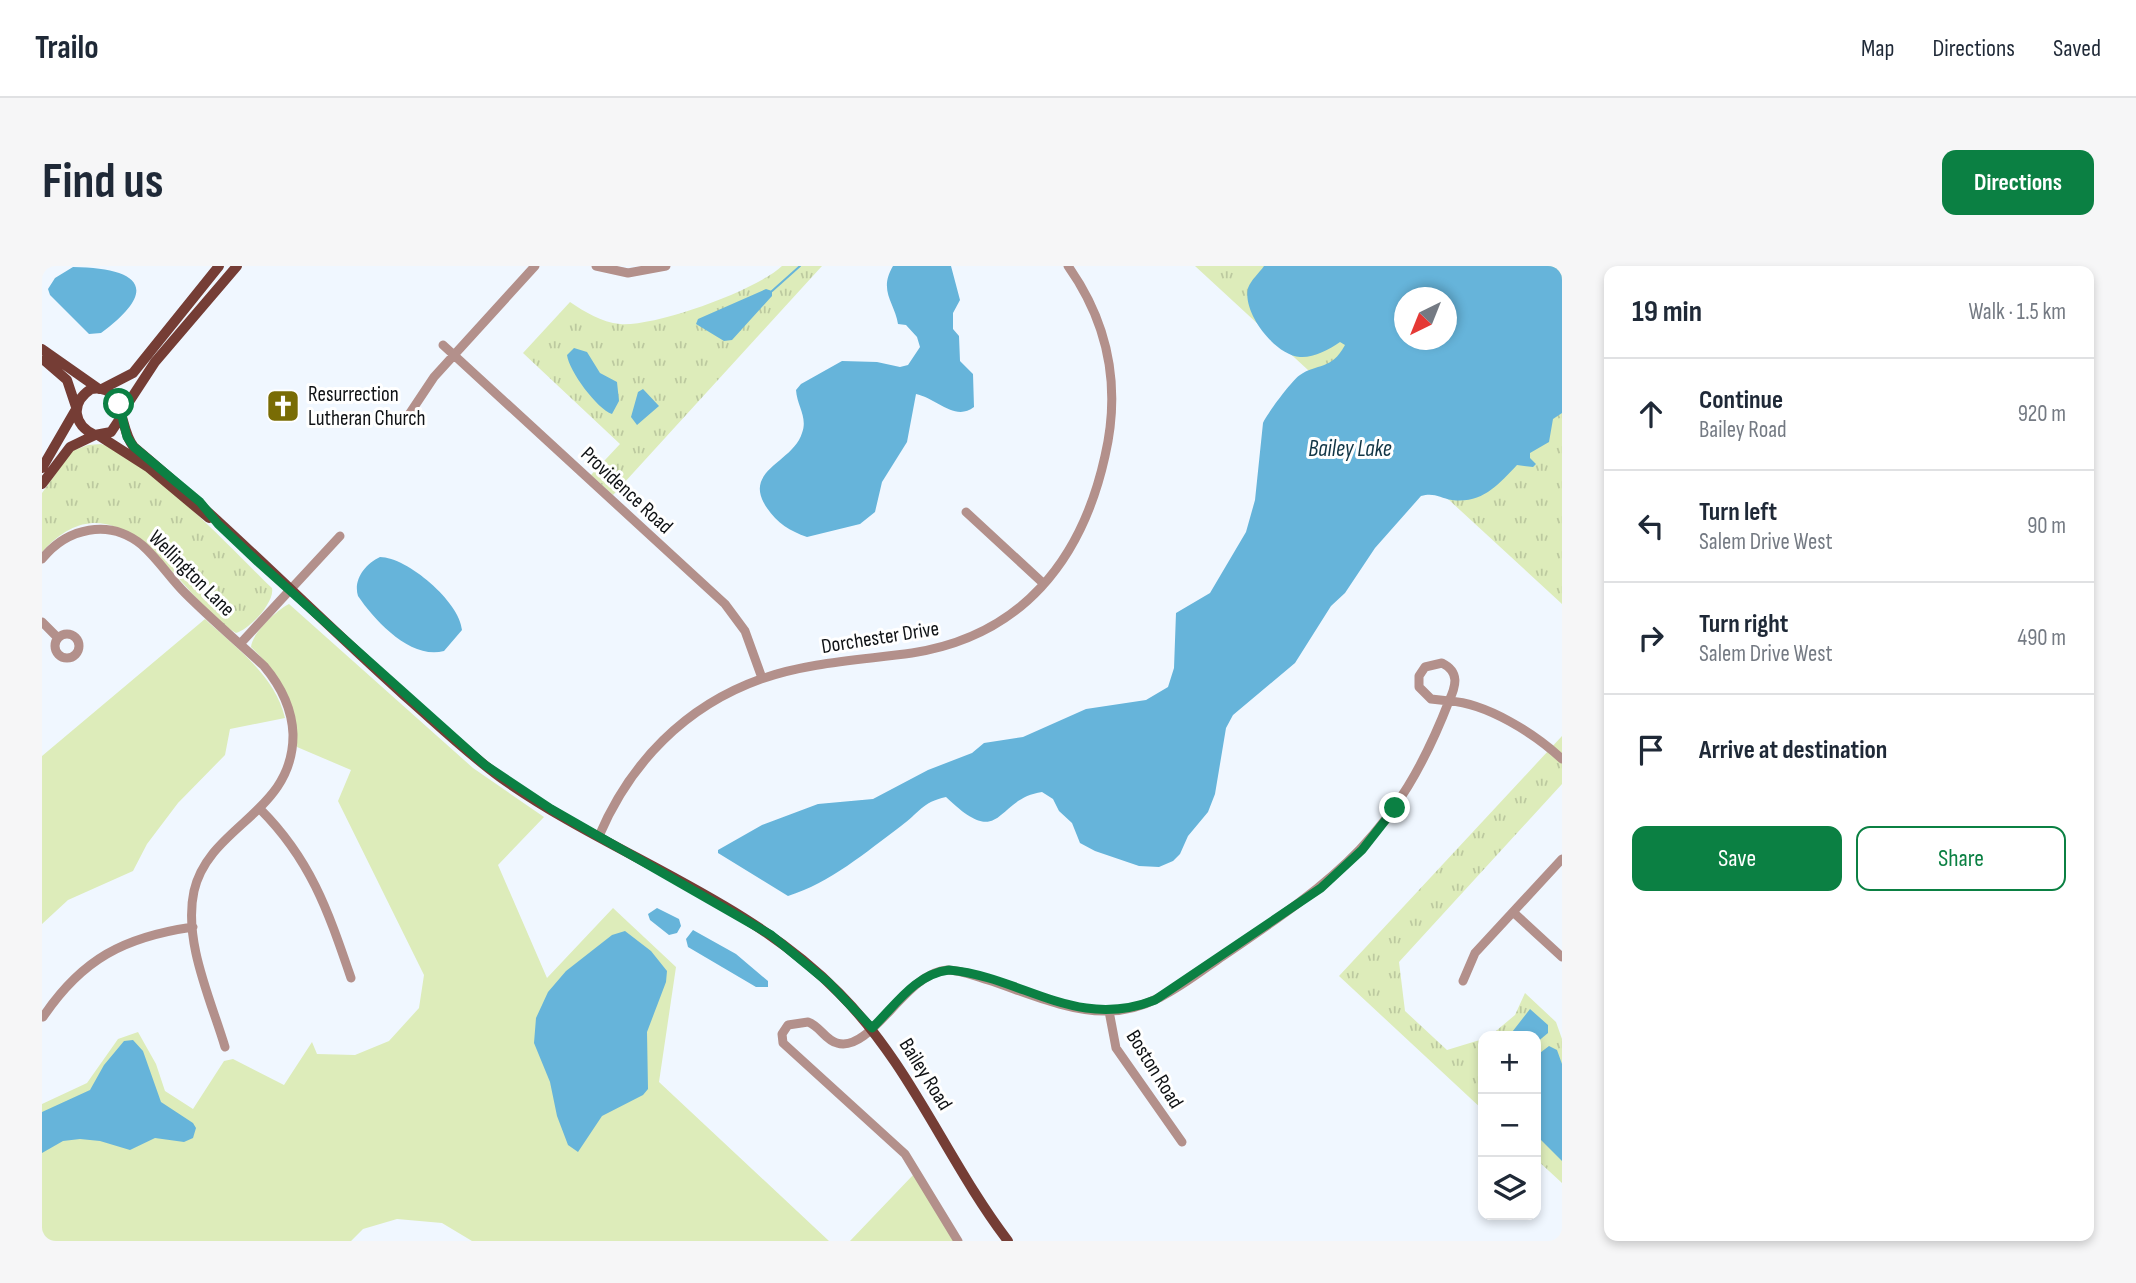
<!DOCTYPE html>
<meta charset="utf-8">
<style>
:root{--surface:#fff;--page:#f6f6f7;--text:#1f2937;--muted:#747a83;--line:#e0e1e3;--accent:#0b8043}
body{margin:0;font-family:"Sofia Sans Condensed",sans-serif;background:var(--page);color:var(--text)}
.controls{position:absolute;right:21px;bottom:21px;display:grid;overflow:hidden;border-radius:14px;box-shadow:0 4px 10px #0003}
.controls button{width:63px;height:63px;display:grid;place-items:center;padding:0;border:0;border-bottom:2px solid var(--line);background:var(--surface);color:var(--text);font:35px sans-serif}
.compass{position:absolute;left:1352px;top:21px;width:63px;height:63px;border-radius:50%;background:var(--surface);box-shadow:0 4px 10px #0003;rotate:223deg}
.stop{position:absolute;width:21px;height:21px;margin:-16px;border:5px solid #0b8043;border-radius:50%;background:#fff}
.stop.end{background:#0b8043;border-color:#fff;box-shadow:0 2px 7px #0008}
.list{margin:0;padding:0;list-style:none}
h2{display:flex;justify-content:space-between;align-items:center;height:91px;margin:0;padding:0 28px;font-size:30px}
h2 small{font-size:23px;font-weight:400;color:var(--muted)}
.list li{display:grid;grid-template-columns:46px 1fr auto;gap:21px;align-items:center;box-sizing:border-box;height:112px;padding:0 28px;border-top:2px solid var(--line)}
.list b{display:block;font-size:26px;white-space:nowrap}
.list p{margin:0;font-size:23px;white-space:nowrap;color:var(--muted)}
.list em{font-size:23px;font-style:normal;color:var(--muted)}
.actions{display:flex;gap:14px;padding:21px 28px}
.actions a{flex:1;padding:16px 0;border:2px solid var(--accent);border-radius:14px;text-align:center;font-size:24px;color:var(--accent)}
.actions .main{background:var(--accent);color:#fff}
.icon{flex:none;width:38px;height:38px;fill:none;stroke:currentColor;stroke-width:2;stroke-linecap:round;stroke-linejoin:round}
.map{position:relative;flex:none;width:1520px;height:975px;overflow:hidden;border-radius:14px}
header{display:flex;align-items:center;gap:42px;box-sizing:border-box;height:98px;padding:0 35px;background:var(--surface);border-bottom:2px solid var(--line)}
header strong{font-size:33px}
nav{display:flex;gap:38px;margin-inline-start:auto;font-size:24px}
.intro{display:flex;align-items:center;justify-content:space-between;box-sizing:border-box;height:168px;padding:0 42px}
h1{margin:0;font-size:49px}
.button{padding:18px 32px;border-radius:14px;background:var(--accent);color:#fff;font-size:24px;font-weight:700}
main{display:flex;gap:42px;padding:0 42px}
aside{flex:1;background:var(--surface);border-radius:14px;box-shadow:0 4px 10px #0003}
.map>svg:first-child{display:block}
.grass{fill:#ddecba}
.park{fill:url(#park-tufts);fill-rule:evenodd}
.water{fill:#66b4da;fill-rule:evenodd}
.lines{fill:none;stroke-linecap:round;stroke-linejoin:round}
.stream{stroke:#66b4da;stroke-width:2}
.minor{stroke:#b3908b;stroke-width:9}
.major{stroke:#753d35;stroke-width:10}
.route{stroke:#0b8043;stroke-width:9}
.labels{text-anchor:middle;stroke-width:6;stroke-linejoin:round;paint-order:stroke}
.poi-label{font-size:21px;fill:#0f1215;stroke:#fff;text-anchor:start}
.street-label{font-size:21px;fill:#0f1215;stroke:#fff}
.water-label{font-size:23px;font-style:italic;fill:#113545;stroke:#fff}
</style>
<header>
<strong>Trailo</strong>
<nav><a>Map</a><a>Directions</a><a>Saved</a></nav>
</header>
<div class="intro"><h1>Find us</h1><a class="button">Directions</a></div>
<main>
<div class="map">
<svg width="1520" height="975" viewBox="0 0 1520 975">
<defs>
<pattern id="park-tufts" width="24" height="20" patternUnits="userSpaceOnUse" patternTransform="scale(1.75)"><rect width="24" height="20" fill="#ddecba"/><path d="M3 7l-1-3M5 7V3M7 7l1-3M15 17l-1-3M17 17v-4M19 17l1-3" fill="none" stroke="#bcc99f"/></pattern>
</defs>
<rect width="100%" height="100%" fill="#f0f7ff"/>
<path class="grass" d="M247,338L431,502L502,551L456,599L505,712L571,642L634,701L617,816L787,975H430L400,957L355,953L321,963L309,975H0V838L45,817L76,773L96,766L114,798L123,825L151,843L182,795L191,793L242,819L270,776L275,788L313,789L347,775L377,742L382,709L296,535L309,504L255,481C256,438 239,410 209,381C210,367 235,344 247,338Z
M163,353C193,381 233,409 243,452L188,463L183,489L136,537L105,578L91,605L26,634L0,658V490Z
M872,908L912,975H808Z"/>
<path class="park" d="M740,0H780L571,229L549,209L578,178L481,87L528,36C543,46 559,56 578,58C613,61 715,24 740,0Z
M1153,0H1520V338ZM1363,32H1405V74H1363Z
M59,178C106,192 191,285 230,322C233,336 208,363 194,367C136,332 79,199 0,286V227L30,185L46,179Z
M1520,470V518L1357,696L1363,745L1405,784L1441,773V844L1297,710Z
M1483,727L1514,756L1520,773V917L1494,893V770H1448L1473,749Z"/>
<path class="water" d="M851,0H909L918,34L911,47V63L917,70L918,95L931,108L932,141C913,156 894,132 874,128L865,176L840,216L833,246L818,258L765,271C748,265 735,257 725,242C699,204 751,197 760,167C766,151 755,140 754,124L759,118L800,95L835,96L858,101L866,99L878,81L875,71L864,59L856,58C853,37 836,25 851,0Z
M1222,0H1520V147L1511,153L1507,176L1488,187V192L1494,198L1491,201L1475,199C1456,219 1440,238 1410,234C1398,232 1392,226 1379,230L1333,282L1303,327L1289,340L1253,397L1191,449L1184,462L1173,528L1166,546L1146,570L1138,588L1131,595L1117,601L1097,600L1053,585L1038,577L1030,557L1017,545L1011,533L1000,526C952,533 961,586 904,531C880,536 877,547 859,560C824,586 788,617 746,630L676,587V584L720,559L776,538L831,533L886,504L930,487L942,477L981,471L1044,443L1104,434L1126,421L1132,402L1134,347L1168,327L1204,266L1213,234L1221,157C1224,149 1251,113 1258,109C1275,97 1289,105 1303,79L1298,76C1287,84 1271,92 1258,91C1233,89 1200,47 1206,22C1209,14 1217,7 1222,0ZM1363,32H1405V74H1363Z
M31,1C95,2 121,21 59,67L47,68L8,29L6,23L13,12Z
M724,23L730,25V30L690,74L682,75L654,58L656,53Z
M532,82L545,86L558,107L575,116L577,135L570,148C555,143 527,105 525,89Z
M601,123L617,140L595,159L589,151L596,126Z
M338,291C365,291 418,336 420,364L402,385C369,394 333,355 316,330C311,314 323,298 338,291Z
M615,642L637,653L639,660L635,667L627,669L608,654L606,648Z
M651,664L694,688L726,715V721H714L646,681L644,673Z
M583,665L609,685L625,705L624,716L605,766L606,823L601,829L560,850L536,886L526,879L515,850L508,816L492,777L494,752L506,726L524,705L570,669Z
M1488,743L1506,759V767L1494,777V770H1467Z
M91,774L101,785L119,836L151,857L154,862L151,872L142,876L113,872L88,884L58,875L38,873L21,875L0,887V846L48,824L62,799L82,775Z
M1507,780L1515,784L1520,798V895L1494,869V790Z"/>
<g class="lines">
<path class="stream" d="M730,25L758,0"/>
<path class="minor" d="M554,0L586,7L624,0
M401,79L683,338L703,365L720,412
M362,156L392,111L493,0
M924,246L1002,318
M0,293C25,262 67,252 100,279C116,293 128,312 143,327C168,352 196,376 222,400C238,419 250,443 251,468C252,547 167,559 152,625C141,675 169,734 183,781
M0,356L15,371
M13 380a12 12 0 1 1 24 0a12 12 0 1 1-24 0Z
M198,378L298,270
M1400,397C1418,406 1414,420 1407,435L1389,433L1377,421V410L1383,401Z
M218,543C269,594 286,645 309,712
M557,570C588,497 643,440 719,413C767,396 820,394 870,387C980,370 1040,294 1063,190C1079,121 1067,58 1026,0
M1471,646L1520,691
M1421,715L1433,687L1520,593
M1067,745L1074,782L1140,876
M1,751C40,693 82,671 151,661
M916,975L863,888L741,777L740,768L746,759L766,756C778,760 783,774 795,777C829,788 864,706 905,704C919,704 933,710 946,714C983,726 1024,745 1063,745C1109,746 1145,715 1181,690C1296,612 1355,569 1407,435C1445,437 1493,468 1520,493"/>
<path class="major" d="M0,83L57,123
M2,94L25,114L34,141
M60,123L91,107L177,0
M79,148L113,96L195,0
M79,151L69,166L53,169C31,159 28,137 49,123C84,117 76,163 92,181C185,259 271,347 362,429C393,456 424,486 458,511C567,589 702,630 797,727C869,799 905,895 966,975
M56,169L106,201L167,252
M0,202L33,145
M0,218L28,181L53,169"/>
</g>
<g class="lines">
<path class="route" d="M77,138L85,171L92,181L158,236L176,258L216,296L443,499L509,543L729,669L787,717L830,762C853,740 873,708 907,704C981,711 1034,765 1113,734L1279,622L1320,584L1353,542"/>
</g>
<defs>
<symbol id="church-square" viewBox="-11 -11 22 22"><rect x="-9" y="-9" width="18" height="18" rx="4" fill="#796c05" stroke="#fff"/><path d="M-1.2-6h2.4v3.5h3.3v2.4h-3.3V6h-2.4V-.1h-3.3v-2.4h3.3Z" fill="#fff"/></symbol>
</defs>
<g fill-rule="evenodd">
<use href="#church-square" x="222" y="121" width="38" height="38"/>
</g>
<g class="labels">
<g class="poi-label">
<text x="266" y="135">Resurrection<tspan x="266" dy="24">Lutheran Church</tspan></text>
</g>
<g class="street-label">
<text transform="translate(585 224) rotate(43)" y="7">Providence Road</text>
<text transform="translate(150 307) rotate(45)" y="7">Wellington Lane</text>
<text transform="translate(838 371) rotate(-9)" y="7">Dorchester Drive</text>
<text transform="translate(1113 803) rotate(58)" y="7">Boston Road</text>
<text transform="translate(884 808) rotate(58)" y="7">Bailey Road</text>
</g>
<g class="water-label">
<text x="1308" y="190">Bailey Lake</text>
</g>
</g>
</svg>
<div class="controls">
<button>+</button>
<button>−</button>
<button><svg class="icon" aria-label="layers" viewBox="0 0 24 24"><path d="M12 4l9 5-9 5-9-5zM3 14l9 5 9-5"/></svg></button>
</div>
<svg class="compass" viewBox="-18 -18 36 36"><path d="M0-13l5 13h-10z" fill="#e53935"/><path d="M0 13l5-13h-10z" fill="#747a83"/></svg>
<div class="stop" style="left:77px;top:138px"></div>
<div class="stop end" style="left:1353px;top:542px"></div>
</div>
<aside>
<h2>19 min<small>Walk · 1.5 km</small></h2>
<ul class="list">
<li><svg class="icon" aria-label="ahead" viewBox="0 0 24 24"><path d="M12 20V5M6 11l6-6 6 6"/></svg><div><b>Continue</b><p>Bailey Road</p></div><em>920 m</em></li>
<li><svg class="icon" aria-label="left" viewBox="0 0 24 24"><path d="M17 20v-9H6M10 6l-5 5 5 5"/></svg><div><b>Turn left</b><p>Salem Drive West</p></div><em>90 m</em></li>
<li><svg class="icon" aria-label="right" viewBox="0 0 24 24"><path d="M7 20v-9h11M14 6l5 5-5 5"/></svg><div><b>Turn right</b><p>Salem Drive West</p></div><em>490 m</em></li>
<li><svg class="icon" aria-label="arrive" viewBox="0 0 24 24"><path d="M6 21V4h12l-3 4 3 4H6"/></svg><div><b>Arrive at destination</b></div></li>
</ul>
<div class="actions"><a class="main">Save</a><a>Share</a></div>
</aside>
</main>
